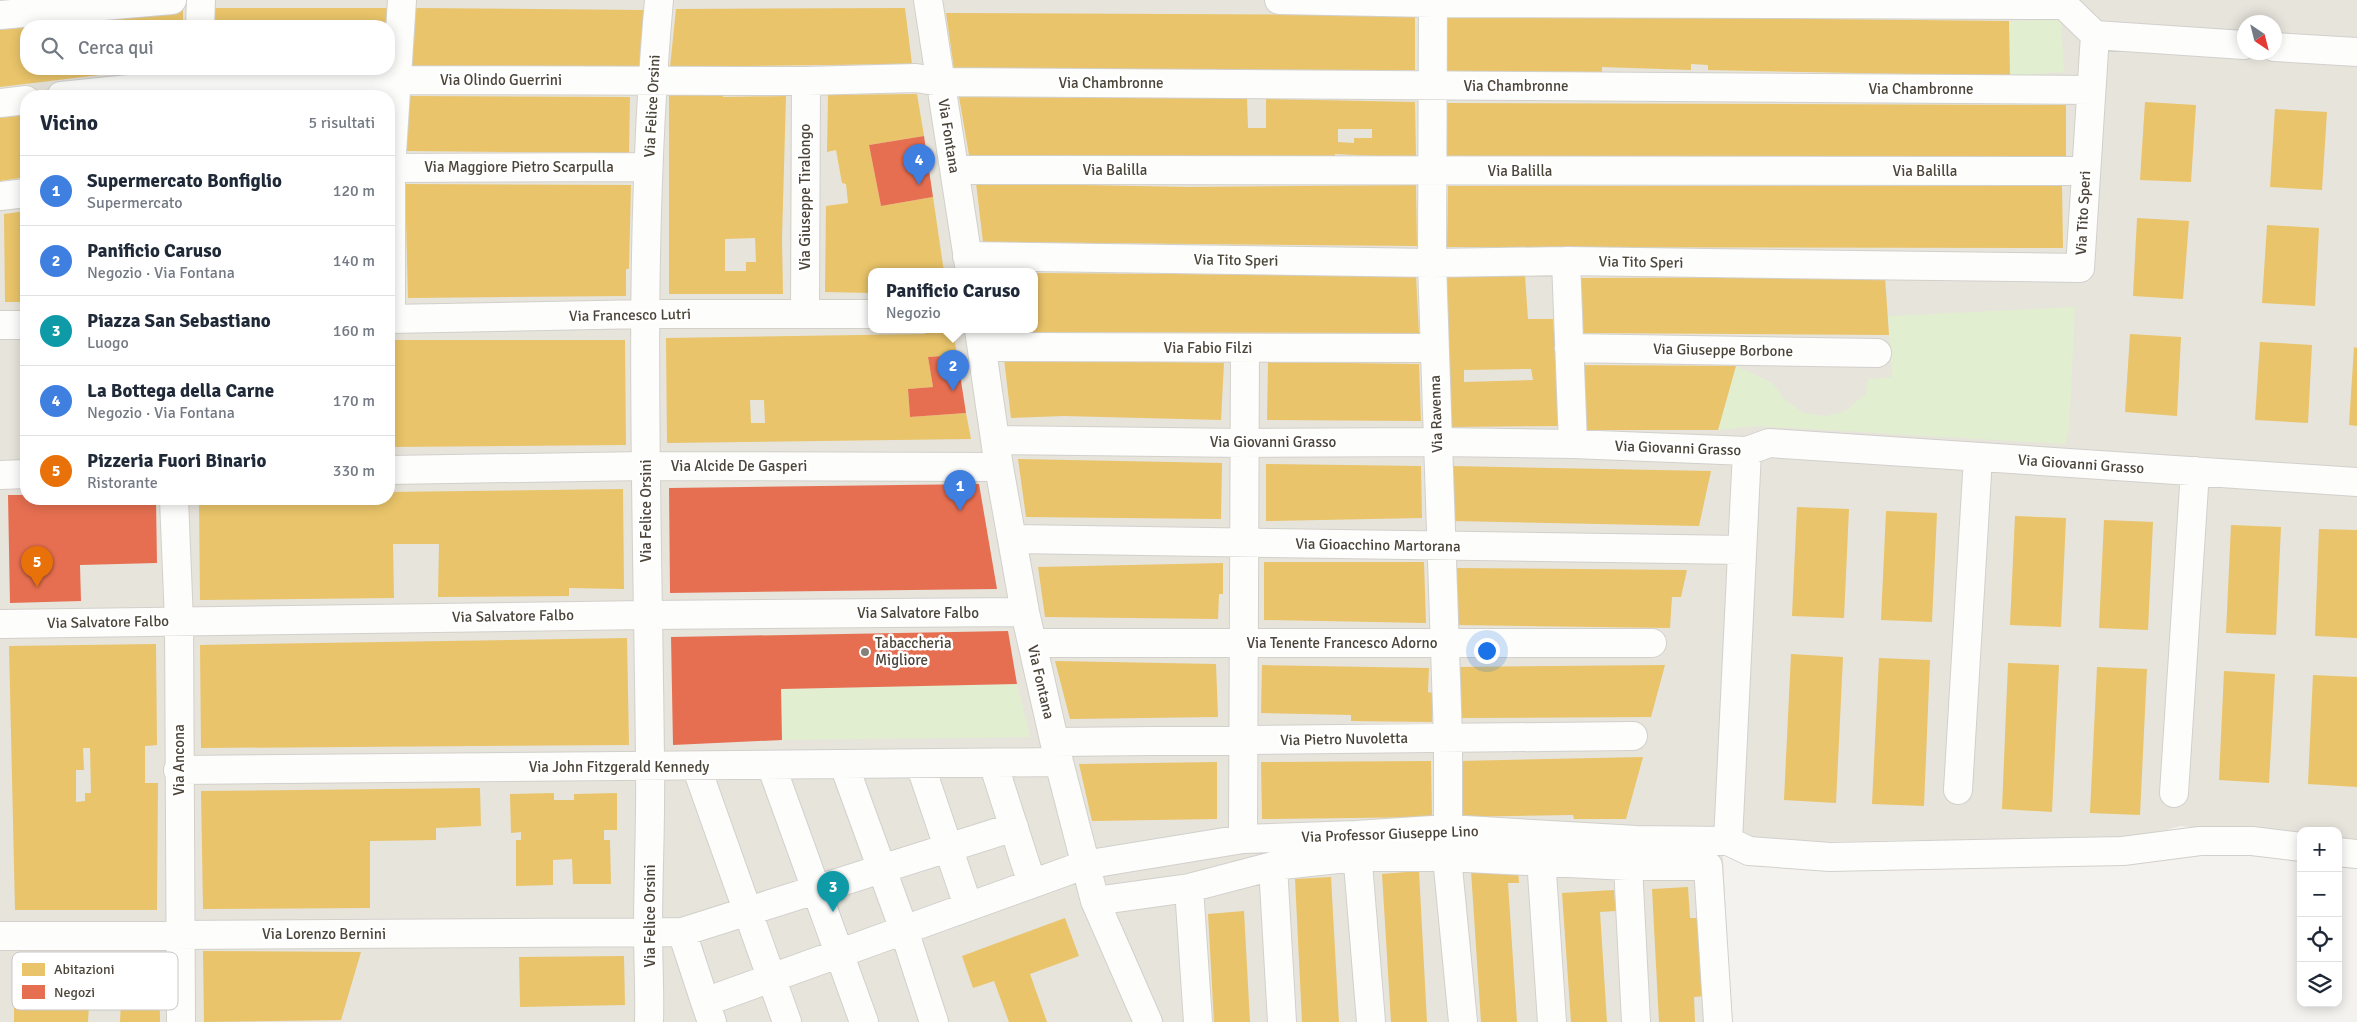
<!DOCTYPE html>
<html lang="it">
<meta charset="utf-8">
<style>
:root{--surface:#fff;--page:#f6f6f7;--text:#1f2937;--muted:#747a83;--line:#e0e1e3;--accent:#7c3aed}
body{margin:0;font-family:Signika,sans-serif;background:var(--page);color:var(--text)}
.controls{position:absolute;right:15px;bottom:15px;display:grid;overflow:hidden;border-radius:10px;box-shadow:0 2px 12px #0003}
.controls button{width:45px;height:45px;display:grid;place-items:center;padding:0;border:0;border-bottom:1px solid var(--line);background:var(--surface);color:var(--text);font:25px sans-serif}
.compass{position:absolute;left:2237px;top:15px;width:45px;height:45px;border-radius:50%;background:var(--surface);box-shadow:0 2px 12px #0003;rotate:145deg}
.you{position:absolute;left:1486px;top:650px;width:18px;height:18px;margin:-12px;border:4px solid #fff;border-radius:50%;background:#1a73e8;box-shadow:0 0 0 8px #1a73e833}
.badge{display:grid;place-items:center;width:32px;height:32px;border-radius:50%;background:var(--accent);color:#fff;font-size:16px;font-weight:700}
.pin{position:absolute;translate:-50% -41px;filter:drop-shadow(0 1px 2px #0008)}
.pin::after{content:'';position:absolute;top:26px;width:18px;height:15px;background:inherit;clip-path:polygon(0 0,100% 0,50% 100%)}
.popup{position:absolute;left:868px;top:268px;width:170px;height:65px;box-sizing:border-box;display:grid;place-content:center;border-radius:10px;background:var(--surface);filter:drop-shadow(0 1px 4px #0005);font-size:16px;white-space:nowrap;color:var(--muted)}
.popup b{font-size:19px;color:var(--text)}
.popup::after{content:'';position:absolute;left:50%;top:100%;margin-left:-10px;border:10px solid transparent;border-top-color:var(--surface)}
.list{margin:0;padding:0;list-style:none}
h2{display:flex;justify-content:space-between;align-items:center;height:65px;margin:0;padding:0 20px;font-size:21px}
h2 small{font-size:16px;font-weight:400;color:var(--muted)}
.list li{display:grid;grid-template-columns:32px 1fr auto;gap:15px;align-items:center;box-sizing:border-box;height:70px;padding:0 20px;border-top:1px solid var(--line)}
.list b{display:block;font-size:19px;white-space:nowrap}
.list p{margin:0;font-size:16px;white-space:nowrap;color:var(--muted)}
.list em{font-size:16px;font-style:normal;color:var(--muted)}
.icon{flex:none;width:28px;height:28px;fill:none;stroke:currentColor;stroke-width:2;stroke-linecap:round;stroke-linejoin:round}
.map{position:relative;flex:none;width:2357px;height:1022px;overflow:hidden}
.search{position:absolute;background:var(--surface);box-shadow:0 2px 12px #0003;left:20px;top:20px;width:375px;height:55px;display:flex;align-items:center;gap:12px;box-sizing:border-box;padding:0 18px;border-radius:20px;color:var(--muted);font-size:19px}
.panel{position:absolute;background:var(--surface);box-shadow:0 2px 12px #0003;left:20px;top:90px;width:375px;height:415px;border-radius:20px}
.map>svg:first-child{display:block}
.residential{fill:#e7e4dc;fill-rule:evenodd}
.green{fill:#e1eecf}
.homes{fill:#e9c46a;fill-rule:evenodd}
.shops{fill:#e76f51}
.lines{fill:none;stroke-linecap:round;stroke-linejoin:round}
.minor-casing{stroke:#d2d0cb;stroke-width:30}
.minor{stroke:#fdfdfc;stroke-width:28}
.poi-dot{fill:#868178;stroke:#fff;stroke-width:2}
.labels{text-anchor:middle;stroke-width:5;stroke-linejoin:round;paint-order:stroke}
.street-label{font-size:15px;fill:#4b4439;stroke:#fff}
.poi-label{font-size:15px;fill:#4b4439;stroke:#fff;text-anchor:start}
.key{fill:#fff;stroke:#c9c7c4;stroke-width:1}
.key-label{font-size:14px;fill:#4b4439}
</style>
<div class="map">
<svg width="2357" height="1022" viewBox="0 0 2357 1022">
<rect width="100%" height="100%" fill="#f4f2ee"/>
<path class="residential" d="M0,0H2357V845L2338,843V831H2301V839L2180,826L2126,842L1917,840L1815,842L1722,836L1731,1022H0ZM2244,22H2274V52H2244ZM26,26H389V69H26ZM26,96H389V499H26ZM872,272H1034V330H872Z"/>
<path class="green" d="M2061,20L2064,72L2010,76L2009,21Z
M2075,307L2069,430L2065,444L1755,426L1718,430L1736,366L1771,382L1785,400L1803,413L1826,416L1845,411L1866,394L1868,379L1892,377L1888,316Z
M1017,684L1030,737L782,740L781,689Z"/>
<path class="homes" d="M183,8V26H45V25Z
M214,8H389L387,26H214Z
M416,8L645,10L639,67L412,66Z
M905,8L912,64L670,67L676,9Z
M946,13L1415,15V70L954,69Z
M1447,15L2009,21L2010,76L1708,70V65L1691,64V70L1602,67V72L1446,71Z
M26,27V69L141,70L0,87V30Z
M723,92V97L786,96L782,238L783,294H669V93ZM755,238L756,262H746V271H725V239Z
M917,94L924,136L869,145L881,206L933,197L944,272H872V293L825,292L826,206L848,203L846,184L842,183L836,150L827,152L828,95Z
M408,96L630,97L629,153L406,151Z
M959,97L1247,98L1248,128H1266V99L1415,102L1416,158L1335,154V158L969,155ZM1338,129H1372V138H1354V143L1338,142Z
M2145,102L2196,105L2191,182L2140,180Z
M1447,103L2066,105V157L1447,158Z
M2275,109L2327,112L2322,190L2270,187Z
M26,115V177L0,181V118Z
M976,183L1189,187L1416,185L1417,246L983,242Z
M405,184L631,185L629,269H626V296L408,298Z
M1448,186H2062L2063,248L1447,247Z
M26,211V302H5L4,214Z
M2137,218L2189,221L2183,299L2133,296Z
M2267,225L2319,228L2315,306L2262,303Z
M1034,273L1416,276L1419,333L996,332V330H1034Z
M1447,276H1525L1528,319H1553L1561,426L1449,427ZM1531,369L1533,380L1464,382V370Z
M1885,277L1889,335L1577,333L1579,278Z
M925,330H953L957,355L928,357L933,387L908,389L910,417L966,413L971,439L667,443L666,338L925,334ZM750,400H764L765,423H751Z
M2130,334L2181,337L2177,416L2125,412Z
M389,340H625L626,445L389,447Z
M2260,342L2312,345L2308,423L2255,420Z
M2354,347L2357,348V426L2349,425Z
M1004,359L1224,363L1221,420L1064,416L1011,418Z
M1268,362L1419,364L1421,421L1267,420Z
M1579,365L1736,366L1718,430H1582Z
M1018,459L1222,463L1221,519L1026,517Z
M1266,464L1421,466L1422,518L1266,521Z
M1452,466L1711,471L1699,526L1454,521Z
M623,489L624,589L569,588V596L438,597L439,544H393L394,598L200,600L199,499H389V492Z
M1797,507L1849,509L1844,618L1792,616Z
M1886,511L1937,513L1932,622L1881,620Z
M2015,516L2066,518L2061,627L2010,625Z
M2104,520L2153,522L2148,630L2099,628Z
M2231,525L2281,527L2276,635L2226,633Z
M2319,529L2357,530V638L2315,636Z
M1264,562H1424L1426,623L1264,620Z
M1223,563V594H1219L1218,619L1045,617L1038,567Z
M1456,568L1687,570L1681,597H1672L1670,628L1457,625Z
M627,638L629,745L201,748L200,645Z
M156,644L157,745L145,746V783H158L157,910H15L9,646ZM83,748H90L91,793H85V801L76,802V770H84Z
M1791,654L1843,657L1836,803L1784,800Z
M1879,658L1930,660L1924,806L1872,804Z
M1055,661L1216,664L1218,717L1070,719Z
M2008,663L2059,665L2052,812L2002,809Z
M1262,665L1429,668L1428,692L1433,693L1432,722L1351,721V715L1261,713Z
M1665,665L1651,717L1461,718L1459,667Z
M2097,667L2147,669L2140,815L2090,813Z
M2224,671L2275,674L2269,783L2219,780Z
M2313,675L2357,677V787L2308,784Z
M1643,757L1626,819H1574L1573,815L1460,817L1459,761Z
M1431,761L1432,817L1262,819L1261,762Z
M1217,762V819L1092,821L1079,764Z
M480,788L481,826L436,828V840L370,841V908L203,909L201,791Z
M554,793V800H574V794L617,793V830H604V840H610L611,884H573L572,859L553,860V885L516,886V840H521V832L511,833L510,794Z
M1518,868L1519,883H1508L1517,1022H1481L1471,871Z
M1419,871L1427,1022H1391L1382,874Z
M1331,877L1339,1022H1302L1295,879Z
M1688,887L1690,918H1700L1705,996L1694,997L1695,1022H1659L1652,889Z
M1614,890L1616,911L1600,912L1607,1022H1571L1562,893Z
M1244,911L1250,1022H1214L1208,914Z
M1065,918L1079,956L1030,974L1047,1022H1009L994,981L973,988L962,956Z
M203,951L361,952L341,1020L204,1022Z
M159,955L160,1022H120L121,1003L89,1004L88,1022H14V956Z
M624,956L625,1005L520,1007L519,957Z"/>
<path class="shops" d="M924,136L933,197L881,206L869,145Z
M957,355L966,413L910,417L908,389L933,387L928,357Z
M979,484L997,589L670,593L669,488Z
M8,495H26V499H156L157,563L80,565L81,601L10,603Z
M1008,631L1017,684L781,689L782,740L673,745L671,637Z"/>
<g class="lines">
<defs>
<path id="minor" d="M928,0L970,272
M1279,0L1433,3L2064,5L2095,35
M1433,0L1432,263L1448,738V829
M0,15L172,0
M200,26L201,0
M2095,35L2244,45
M2274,47L2357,52
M61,96L197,82L396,80L806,81L916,78L941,82L2091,90
M0,103L26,100
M389,168L648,167
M955,170L2085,171
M0,196L26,193
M967,256L1432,263L1566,261L2080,268L2095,35
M1566,261L1573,444
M805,314L806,81
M389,319L647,314H872
M391,319V168L402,0
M0,325H26
M979,330L999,467L1025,612L1059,762L1095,901L1148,1022
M982,347L1434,348
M1569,348L1877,353
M996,440L1245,443L1437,442L1573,444L1747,451L1769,443L2357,482
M389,470L646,466L999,467
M0,475L26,474
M174,499L179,621L181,1022
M1013,539L1742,550
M0,624L647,615L1025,612
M1032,643H1652
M1055,742L1633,736
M993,763L1032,884
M920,764L968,906
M771,765L864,1022
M696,766L787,1022
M178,770L1059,762
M1958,790L1978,457
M2174,793L2195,471
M1243,839L1245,348
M1356,839L1371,1022
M1728,841L1747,451
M1540,843L1552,1022
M2338,852L2357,854
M1447,857L1463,1022
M1273,866L1282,1022
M1628,866L1636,1022
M1189,888L1198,1022
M1095,901L1189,888L1273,866L1356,857H1447L1628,866H1708L1718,1022
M682,932L1014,827
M0,936L682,932L705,1002
M649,1022C650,991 648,961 648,930C648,875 651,820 650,765C648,510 636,254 659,0
M712,1022L705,1002L904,930L844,765
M934,1022L904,930L1084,865L1243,839L1356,835L1448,829L1636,840L1728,841L1749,851L1830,857L2123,851L2200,841H2252L2301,847"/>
</defs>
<use href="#minor" class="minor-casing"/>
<use href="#minor" class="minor"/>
</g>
<circle class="poi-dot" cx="865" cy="652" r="5"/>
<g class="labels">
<g class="street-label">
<text x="501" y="85">Via Olindo Guerrini</text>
<text x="1111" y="88">Via Chambronne</text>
<text x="1516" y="91">Via Chambronne</text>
<text x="1921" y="94">Via Chambronne</text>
<text transform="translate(652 106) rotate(-87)" y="5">Via Felice Orsini</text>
<text transform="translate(949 136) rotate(81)" y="5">Via Fontana</text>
<text x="519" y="172">Via Maggiore Pietro Scarpulla</text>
<text x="1115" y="175">Via Balilla</text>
<text x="1520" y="176">Via Balilla</text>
<text x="1925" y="176">Via Balilla</text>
<text transform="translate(805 197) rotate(-90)" y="5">Via Giuseppe Tiralongo</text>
<text transform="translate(2083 213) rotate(-87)" y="5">Via Tito Speri</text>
<text transform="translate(1236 260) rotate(1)" y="5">Via Tito Speri</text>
<text transform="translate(1641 262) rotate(1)" y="5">Via Tito Speri</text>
<text transform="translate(630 315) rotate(-1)" y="5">Via Francesco Lutri</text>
<text x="1208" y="353">Via Fabio Filzi</text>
<text transform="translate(1723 350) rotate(1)" y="5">Via Giuseppe Borbone</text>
<text transform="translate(1436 414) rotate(-92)" y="5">Via Ravenna</text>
<text x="1273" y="447">Via Giovanni Grasso</text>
<text transform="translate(1678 448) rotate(2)" y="5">Via Giovanni Grasso</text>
<text transform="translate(2081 464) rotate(4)" y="5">Via Giovanni Grasso</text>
<text x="739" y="471">Via Alcide De Gasperi</text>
<text transform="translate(646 511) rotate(-90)" y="5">Via Felice Orsini</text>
<text transform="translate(1378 545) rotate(1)" y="5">Via Gioacchino Martorana</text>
<text x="918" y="618">Via Salvatore Falbo</text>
<text transform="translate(513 616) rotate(-1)" y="5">Via Salvatore Falbo</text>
<text transform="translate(108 622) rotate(-1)" y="5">Via Salvatore Falbo</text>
<text x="1342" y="648">Via Tenente Francesco Adorno</text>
<text transform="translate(1041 682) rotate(77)" y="5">Via Fontana</text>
<text transform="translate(1344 739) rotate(-1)" y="5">Via Pietro Nuvoletta</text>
<text transform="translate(179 760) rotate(-90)" y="5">Via Ancona</text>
<text x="619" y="772">Via John Fitzgerald Kennedy</text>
<text transform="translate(1390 834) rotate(-2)" y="5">Via Professor Giuseppe Lino</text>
<text transform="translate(650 916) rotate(-90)" y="5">Via Felice Orsini</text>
<text x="324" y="939">Via Lorenzo Bernini</text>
</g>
<g class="poi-label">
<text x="875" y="648">Tabaccheria<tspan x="875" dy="17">Migliore</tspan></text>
</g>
</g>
<rect x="12" y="952" width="166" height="58" rx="8" class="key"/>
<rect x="22" y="963" width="23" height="13" fill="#e9c46a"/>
<rect x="22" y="985" width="23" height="14" fill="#e76f51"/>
<g class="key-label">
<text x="54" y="974">Abitazioni</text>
<text x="54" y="997">Negozi</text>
</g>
</svg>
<div class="controls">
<button>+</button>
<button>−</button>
<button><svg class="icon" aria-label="locate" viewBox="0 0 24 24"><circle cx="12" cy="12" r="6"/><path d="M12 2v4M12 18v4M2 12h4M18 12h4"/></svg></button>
<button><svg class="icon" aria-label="layers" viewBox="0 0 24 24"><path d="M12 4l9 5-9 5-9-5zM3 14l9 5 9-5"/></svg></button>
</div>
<svg class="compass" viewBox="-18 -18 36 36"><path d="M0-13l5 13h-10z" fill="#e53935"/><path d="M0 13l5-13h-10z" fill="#747a83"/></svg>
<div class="you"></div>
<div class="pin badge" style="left:960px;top:511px;background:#3f7fe0">1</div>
<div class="pin badge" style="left:953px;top:391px;background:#3f7fe0">2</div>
<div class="popup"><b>Panificio Caruso</b>Negozio</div>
<div class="pin badge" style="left:833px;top:912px;background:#0f9aa8">3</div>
<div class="pin badge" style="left:919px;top:185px;background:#3f7fe0">4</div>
<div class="pin badge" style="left:37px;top:587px;background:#e8710a">5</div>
<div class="search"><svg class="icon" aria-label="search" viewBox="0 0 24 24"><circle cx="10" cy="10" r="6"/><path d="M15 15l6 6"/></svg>Cerca qui</div>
<section class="panel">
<h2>Vicino<small>5 risultati</small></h2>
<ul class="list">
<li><span class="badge" style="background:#3f7fe0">1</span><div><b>Supermercato Bonfiglio</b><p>Supermercato</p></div><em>120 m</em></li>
<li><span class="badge" style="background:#3f7fe0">2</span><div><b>Panificio Caruso</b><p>Negozio · Via Fontana</p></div><em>140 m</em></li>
<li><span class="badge" style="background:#0f9aa8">3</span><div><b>Piazza San Sebastiano</b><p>Luogo</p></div><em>160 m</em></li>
<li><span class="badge" style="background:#3f7fe0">4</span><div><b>La Bottega della Carne</b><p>Negozio · Via Fontana</p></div><em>170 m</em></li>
<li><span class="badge" style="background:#e8710a">5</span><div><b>Pizzeria Fuori Binario</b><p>Ristorante</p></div><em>330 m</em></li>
</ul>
</section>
</div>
